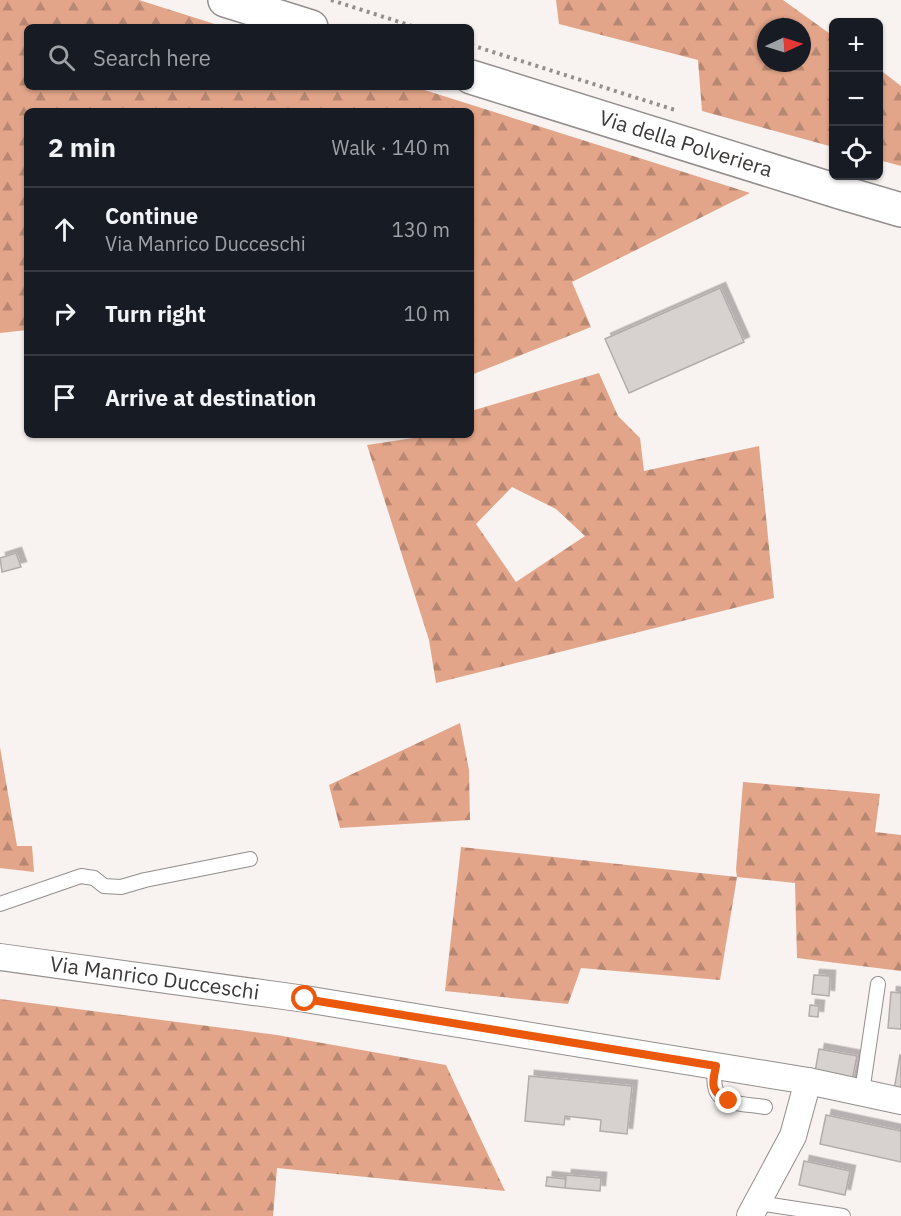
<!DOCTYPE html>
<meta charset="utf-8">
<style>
:root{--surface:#171b24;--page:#20242c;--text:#f1f3f6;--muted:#9ea1a6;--line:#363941}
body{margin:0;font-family:"IBM Plex Sans",sans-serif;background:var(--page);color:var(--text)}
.controls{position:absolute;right:18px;top:18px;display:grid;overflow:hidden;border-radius:9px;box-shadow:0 2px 4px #0004}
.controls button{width:54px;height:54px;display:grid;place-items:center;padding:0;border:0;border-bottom:2px solid var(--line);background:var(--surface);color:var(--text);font:30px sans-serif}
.compass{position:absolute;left:757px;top:18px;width:54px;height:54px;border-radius:50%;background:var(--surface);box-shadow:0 2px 4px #0004;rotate:86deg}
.stop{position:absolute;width:18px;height:18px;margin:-14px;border:4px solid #ea580c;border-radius:50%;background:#fff}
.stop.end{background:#ea580c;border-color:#fff;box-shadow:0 2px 6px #0008}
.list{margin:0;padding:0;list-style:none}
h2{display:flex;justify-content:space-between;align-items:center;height:78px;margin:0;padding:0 24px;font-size:26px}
h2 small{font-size:20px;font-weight:400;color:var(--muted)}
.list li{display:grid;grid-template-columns:39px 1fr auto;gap:18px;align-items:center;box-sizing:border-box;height:84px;padding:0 24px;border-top:2px solid var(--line)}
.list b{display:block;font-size:22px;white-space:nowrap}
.list p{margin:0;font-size:20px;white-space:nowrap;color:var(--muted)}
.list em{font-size:20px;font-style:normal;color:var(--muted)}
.icon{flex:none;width:33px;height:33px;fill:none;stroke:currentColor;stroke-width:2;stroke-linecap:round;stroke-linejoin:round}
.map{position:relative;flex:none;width:901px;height:1216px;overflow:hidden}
.search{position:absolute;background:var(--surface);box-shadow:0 2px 4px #0004;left:24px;top:24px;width:450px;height:66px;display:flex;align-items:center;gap:15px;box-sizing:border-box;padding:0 21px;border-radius:9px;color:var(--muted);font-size:22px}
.panel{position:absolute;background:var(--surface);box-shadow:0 2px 4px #0004;left:24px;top:108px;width:450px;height:330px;border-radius:9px}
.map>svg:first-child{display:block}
.forest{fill:url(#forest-firs);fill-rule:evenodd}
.building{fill:#d7d2cf;stroke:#b2adab;stroke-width:1.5;filter:url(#shadow)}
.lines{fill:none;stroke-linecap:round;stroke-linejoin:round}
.lane-casing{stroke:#938e8c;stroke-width:16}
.street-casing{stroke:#938e8c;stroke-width:28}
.secondary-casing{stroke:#938e8c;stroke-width:36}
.path{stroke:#938f8e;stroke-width:4;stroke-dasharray:3 4.5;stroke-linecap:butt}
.lane{stroke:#fff;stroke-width:14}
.street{stroke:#fff;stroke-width:26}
.secondary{stroke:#fff;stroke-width:33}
.route{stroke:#ea580c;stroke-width:8}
.labels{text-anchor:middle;stroke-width:4.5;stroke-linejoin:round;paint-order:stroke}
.street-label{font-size:21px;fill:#3b3938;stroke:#f8f2f0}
</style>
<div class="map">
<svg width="901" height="1216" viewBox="0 0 901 1216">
<defs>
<pattern id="forest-firs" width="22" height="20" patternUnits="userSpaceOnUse" patternTransform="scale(1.5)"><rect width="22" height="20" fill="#e2a589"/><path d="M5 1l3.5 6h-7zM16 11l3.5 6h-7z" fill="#b88771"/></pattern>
<filter id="shadow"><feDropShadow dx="5.5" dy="-5.5" stdDeviation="0" flood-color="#0004"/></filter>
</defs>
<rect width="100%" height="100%" fill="#f8f2f0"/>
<path class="forest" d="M0,0H139L224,27H27V87H415L750,193L572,282L591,327L471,375V111H27V330L0,333Z
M556,0H783L833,36V147L702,111L698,60L559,24ZM766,27H802V63H766Z
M879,69L901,86V166L879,160Z
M599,373L618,416L640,438L644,471L759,446L774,598L436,683L429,640L367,445L433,435H471V411ZM512,487L556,509L585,536L516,582L476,524Z
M460,723L469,770L470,820L340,828L329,785Z
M0,747L17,846H32L34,872L0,868Z
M743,782L880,794L875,832L901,835V971L797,958L795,883L737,877L720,980L581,968L568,1004L445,991L461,847L737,877L736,870Z
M0,999L277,1035L446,1065L505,1191L277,1168L273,1216H0Z"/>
<path class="building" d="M720,288L744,342L629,393L605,339Z
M16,553L21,567L2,572L0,558Z
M814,975L830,976L829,996L812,994Z
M891,992L901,993V1029L888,1028Z
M810,1005L819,1006L818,1017L809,1016Z
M819,1049L857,1056L851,1085L814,1078Z
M900,1055L901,1056V1091L894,1090Z
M529,1076L632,1086L627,1134L600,1131L601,1120L565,1116L564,1125L525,1121Z
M826,1115L901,1131V1162L820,1144Z
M804,1161L850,1171L845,1195L799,1185Z
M566,1175L601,1178L600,1191L565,1188Z
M547,1177L566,1179L565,1188L546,1186Z"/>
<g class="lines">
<defs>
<path id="lane" d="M0,904L81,876L94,878L104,886L121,887L145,880L250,859
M716,1066C707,1107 734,1102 765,1107
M862,1092L878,984
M758,1203L843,1216"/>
<g id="street">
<path id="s1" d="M0,957L305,999L808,1081L901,1101"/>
<path d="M750,1216L793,1136L808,1081"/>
</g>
<g id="secondary">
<path d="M225,0L311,27"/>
<path id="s2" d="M471,77L840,192L901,210"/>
</g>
</defs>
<use href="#lane" class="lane-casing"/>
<use href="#street" class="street-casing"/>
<use href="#secondary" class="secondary-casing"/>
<path class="path" d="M331,0L415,27
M471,45L675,110"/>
<use href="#lane" class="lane"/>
<use href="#street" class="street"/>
<use href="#secondary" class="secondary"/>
</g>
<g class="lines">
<path class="route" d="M305,999L716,1066C712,1085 710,1092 729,1101"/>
</g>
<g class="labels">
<g class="street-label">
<text dy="7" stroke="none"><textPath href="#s2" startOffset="225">Via della Polveriera</textPath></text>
<text dy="7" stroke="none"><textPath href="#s1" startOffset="156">Via Manrico Ducceschi</textPath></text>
</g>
</g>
</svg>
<div class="controls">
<button>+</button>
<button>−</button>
<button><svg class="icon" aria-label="locate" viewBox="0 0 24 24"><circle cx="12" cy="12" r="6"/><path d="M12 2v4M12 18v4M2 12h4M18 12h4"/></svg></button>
</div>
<svg class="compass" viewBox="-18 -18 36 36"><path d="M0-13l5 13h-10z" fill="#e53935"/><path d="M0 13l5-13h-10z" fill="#9ea1a6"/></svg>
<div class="stop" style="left:305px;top:999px"></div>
<div class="stop end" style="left:729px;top:1101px"></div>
<div class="search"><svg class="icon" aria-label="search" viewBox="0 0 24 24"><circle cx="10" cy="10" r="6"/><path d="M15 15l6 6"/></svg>Search here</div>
<section class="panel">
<h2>2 min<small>Walk · 140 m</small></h2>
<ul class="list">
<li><svg class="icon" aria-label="ahead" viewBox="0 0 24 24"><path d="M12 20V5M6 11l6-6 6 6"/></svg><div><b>Continue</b><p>Via Manrico Ducceschi</p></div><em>130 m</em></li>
<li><svg class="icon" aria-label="right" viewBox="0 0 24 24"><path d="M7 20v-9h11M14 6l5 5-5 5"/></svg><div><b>Turn right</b></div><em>10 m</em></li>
<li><svg class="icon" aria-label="arrive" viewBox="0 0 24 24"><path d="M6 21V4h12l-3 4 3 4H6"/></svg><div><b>Arrive at destination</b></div></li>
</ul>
</section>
</div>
